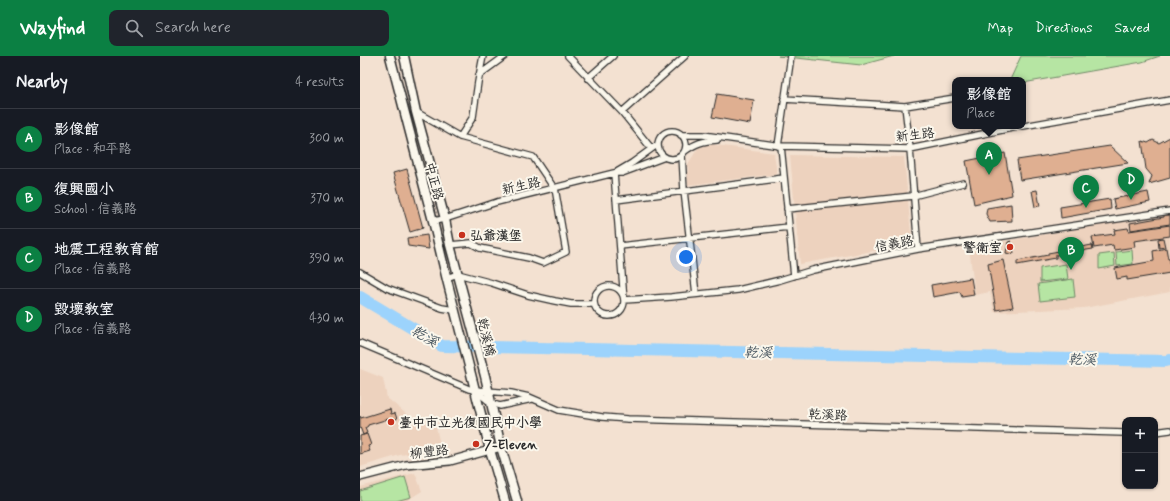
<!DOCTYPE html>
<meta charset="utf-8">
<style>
:root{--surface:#171b24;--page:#20242c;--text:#f1f3f6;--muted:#9ea1a6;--line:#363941;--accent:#0b8043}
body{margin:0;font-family:Mynerve,"LXGW WenKai TC",sans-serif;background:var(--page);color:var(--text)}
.controls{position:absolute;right:12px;bottom:12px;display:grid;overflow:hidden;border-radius:8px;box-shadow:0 1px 3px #0004}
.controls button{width:36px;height:36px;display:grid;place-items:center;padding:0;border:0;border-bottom:1px solid var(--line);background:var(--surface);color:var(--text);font:20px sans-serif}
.you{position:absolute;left:326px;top:201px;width:14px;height:14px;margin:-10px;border:3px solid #fff;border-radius:50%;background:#1a73e8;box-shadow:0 0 0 6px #1a73e833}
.badge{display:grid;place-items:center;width:26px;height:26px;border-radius:50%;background:var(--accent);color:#fff;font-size:13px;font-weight:700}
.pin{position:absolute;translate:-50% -33px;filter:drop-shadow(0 1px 2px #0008)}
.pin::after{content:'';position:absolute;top:21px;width:14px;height:12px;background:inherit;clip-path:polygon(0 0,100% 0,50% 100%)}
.popup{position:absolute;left:592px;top:21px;width:74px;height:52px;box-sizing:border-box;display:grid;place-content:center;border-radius:8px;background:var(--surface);filter:drop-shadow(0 1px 3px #0005);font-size:13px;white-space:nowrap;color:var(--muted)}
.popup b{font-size:15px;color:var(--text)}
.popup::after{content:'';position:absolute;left:50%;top:100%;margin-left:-8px;border:8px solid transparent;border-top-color:var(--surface)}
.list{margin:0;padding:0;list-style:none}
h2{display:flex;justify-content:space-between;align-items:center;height:52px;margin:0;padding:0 16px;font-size:17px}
h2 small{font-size:13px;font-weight:400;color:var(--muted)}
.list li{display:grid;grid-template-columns:26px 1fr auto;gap:12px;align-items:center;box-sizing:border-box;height:60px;padding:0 16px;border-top:1px solid var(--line)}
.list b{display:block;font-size:15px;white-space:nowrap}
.list p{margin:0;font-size:13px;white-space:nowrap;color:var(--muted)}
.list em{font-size:13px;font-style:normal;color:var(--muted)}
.icon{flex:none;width:22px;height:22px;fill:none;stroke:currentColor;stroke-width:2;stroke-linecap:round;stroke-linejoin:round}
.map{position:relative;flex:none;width:810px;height:445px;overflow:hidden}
header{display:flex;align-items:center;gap:24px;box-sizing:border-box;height:56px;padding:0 20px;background:var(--accent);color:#fff}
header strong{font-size:19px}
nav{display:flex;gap:22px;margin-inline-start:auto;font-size:14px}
.search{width:280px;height:36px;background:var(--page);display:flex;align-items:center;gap:10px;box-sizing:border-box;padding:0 14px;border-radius:8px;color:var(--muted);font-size:15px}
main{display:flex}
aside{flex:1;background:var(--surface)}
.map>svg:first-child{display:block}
.built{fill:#edd2be}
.green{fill:#b6e5a3;stroke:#708867}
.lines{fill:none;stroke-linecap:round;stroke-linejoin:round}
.river{stroke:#9cd3fc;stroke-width:12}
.building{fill:#dfaf91;stroke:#2b2b2b}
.minor-casing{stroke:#2b2b2b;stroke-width:8}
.tertiary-casing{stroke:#2b2b2b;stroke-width:10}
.primary-casing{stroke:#2b2b2b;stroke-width:11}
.minor{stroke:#fbf7ec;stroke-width:5.5}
.tertiary{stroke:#fbf7ec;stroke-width:7}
.primary{stroke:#fbf7ec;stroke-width:8}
.poi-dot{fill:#c8321e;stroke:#fbf7ec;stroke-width:1.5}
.labels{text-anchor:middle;stroke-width:4;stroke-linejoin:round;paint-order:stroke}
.street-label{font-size:13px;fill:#2b2b2b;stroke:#fbf7ec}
.poi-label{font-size:13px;font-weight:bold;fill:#2b2b2b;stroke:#fbf7ec;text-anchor:start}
.water-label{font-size:14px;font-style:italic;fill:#47555f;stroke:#fbf7ec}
</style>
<header>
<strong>Wayfind</strong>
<div class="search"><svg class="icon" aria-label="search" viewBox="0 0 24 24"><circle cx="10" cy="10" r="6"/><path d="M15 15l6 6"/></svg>Search here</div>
<nav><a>Map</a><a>Directions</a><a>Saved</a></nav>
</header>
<main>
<aside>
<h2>Nearby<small>4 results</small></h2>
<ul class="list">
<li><span class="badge">A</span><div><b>影像館</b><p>Place · 和平路</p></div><em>300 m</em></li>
<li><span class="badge">B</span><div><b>復興國小</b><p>School · 信義路</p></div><em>370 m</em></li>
<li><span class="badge">C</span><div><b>地震工程教育館</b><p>Place · 信義路</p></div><em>390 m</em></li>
<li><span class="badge">D</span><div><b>毀壞教室</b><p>Place · 信義路</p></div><em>430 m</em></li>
</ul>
</aside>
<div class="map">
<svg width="810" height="445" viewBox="0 0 810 445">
<rect width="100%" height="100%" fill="#f3e1d1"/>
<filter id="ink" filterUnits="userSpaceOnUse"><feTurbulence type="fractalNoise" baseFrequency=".025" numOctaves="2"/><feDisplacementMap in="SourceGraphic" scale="8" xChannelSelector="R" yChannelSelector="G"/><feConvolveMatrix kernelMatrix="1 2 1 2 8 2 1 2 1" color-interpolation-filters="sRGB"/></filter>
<g filter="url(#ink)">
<path class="built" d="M348,88L414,97L417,118L328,129V108L338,92Z
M430,99L544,101L552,188L440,208Z
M810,158V236L724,252L634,256L630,236L615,239L609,191Z
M0,313L23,322L27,342L50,361L76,371L81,393L40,399L0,411Z
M55,417L62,435L46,445H0V431Z"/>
<path class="green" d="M418,0H534L501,9Z
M661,0H800L782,6L663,27V24H650Z
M772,194L773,208L757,210L756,196Z
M754,197L755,210L739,213V199Z
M706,208L708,223L680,226V212Z
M713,223L715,241L680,245L678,228Z
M45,421L51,441L36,445H0V435Z"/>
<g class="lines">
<path class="river" d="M0,241L82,290L806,305L810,304"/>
</g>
<path class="building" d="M357,38L394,44L390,68L352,61Z
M810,81V122L789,128L792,120L786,113L782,85L788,87L793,84L799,87Z
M750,90L768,107L660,124L657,104Z
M645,97L652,139L614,148L606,105Z
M47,113L63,172L50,176L33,117Z
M677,134L680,150L675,151L672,135Z
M788,136L790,146L755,153L753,143Z
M750,143L751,153L701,162L700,151Z
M651,148L652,165L630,166L626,158L627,152Z
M804,159H810V168L771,174L770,167L804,161Z
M810,169V180L774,185L775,191L754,194L753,189L734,192L732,181L755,178L754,174L768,172L769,175Z
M67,179L69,193L48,190L47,182Z
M803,182L805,191L799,192L798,183Z
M651,185L654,197L650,198L646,197L648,186Z
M732,189L733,193L696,199V202L657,209V205L688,199V197Z
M806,192L808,203H810V217L767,224V221L757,223L755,212L794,205L793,195Z
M643,204L653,251L636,254L628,208Z
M611,222L614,239L602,241L600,236L573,241L571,229Z
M30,353L31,358L35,357L37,363L30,365L28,363L8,369V370L5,372L7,377L3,379L0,371V360L1,362Z
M7,378L11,389L8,390L10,395L0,398V380Z"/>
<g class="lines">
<defs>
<path id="minor" d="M208,0L262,56L291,92
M119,19L145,0
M228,22L253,0
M424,43L545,50L595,42
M545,50L550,93L558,193
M56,56L100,81L173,101L194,132
M262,56L325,0
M298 89a14 14 0 1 1 28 0a14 14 0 1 1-28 0Z
M321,79H343L421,90L550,93L647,73L810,44
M100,81L113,61L118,26L123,0
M418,90L431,0
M421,90L434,220
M325,95C336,87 343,85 357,84
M322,99L324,135L336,238
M254,117L264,244L311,241L378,234L420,224L453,214L558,193L810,155
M255,117L272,107L294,91
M256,144L424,122
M427,153L553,140L603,127
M73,165L85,163L137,146L254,117H262L305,101
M90,189L111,187L120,192L169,202L183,207L206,196L195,132
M260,190L429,171
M0,216L27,232L82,252L94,254
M86,222L98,218L132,227L168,239L195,245L211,248H234
M234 245a15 15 0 1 1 30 0a15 15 0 1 1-30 0Z
M0,287L109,333L115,334L151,337L169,341L199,354L242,361L268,363L765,377
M115,334L131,347L140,350L172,343
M795,376L810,374"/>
<path id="tertiary" d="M0,421L46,409L90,405L141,391"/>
<path id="primary" d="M30,0L73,165L87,224L112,322L130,394L145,445
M44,0L56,56L85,163L90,189L125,320L141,391L157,445"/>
</defs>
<use href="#minor" class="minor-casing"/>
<use href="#tertiary" class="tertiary-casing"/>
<use href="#primary" class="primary-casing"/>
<use href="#minor" class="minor"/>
<use href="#tertiary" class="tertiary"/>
<use href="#primary" class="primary"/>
</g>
</g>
<g class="poi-dot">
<circle cx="102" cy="179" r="4"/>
<circle cx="650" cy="191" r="4"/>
<circle cx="31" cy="366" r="4"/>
<circle cx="116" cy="388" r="4"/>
</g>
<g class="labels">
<g class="street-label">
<text transform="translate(555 78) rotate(-7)" y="5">新生路</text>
<text transform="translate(75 125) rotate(75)" y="5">中正路</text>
<text transform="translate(161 129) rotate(-13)" y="5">新生路</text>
<text transform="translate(534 187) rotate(-11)" y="5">信義路</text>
<text transform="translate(127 281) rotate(76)" y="5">乾溪橋</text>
<text transform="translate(468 358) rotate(2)" y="5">乾溪路</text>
<text transform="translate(69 395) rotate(-7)" y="5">柳豐路</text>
</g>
<g class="poi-label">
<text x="110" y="184">弘爺漢堡</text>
<text x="642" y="196" text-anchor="end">警衛室</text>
<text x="39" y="371">臺中市立光復國民中小學</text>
<text x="124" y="393">7-Eleven</text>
</g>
<g class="water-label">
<text transform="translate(65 280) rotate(30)" y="5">乾溪</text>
<text transform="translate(398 296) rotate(1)" y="5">乾溪</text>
<text transform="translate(722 303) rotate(1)" y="5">乾溪</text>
</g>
</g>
</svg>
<div class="controls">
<button>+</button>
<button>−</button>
</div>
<div class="you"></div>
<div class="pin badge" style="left:629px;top:119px">A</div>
<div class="popup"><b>影像館</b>Place</div>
<div class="pin badge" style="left:711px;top:214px">B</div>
<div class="pin badge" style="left:726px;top:152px">C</div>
<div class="pin badge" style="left:771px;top:144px">D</div>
</div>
</main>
